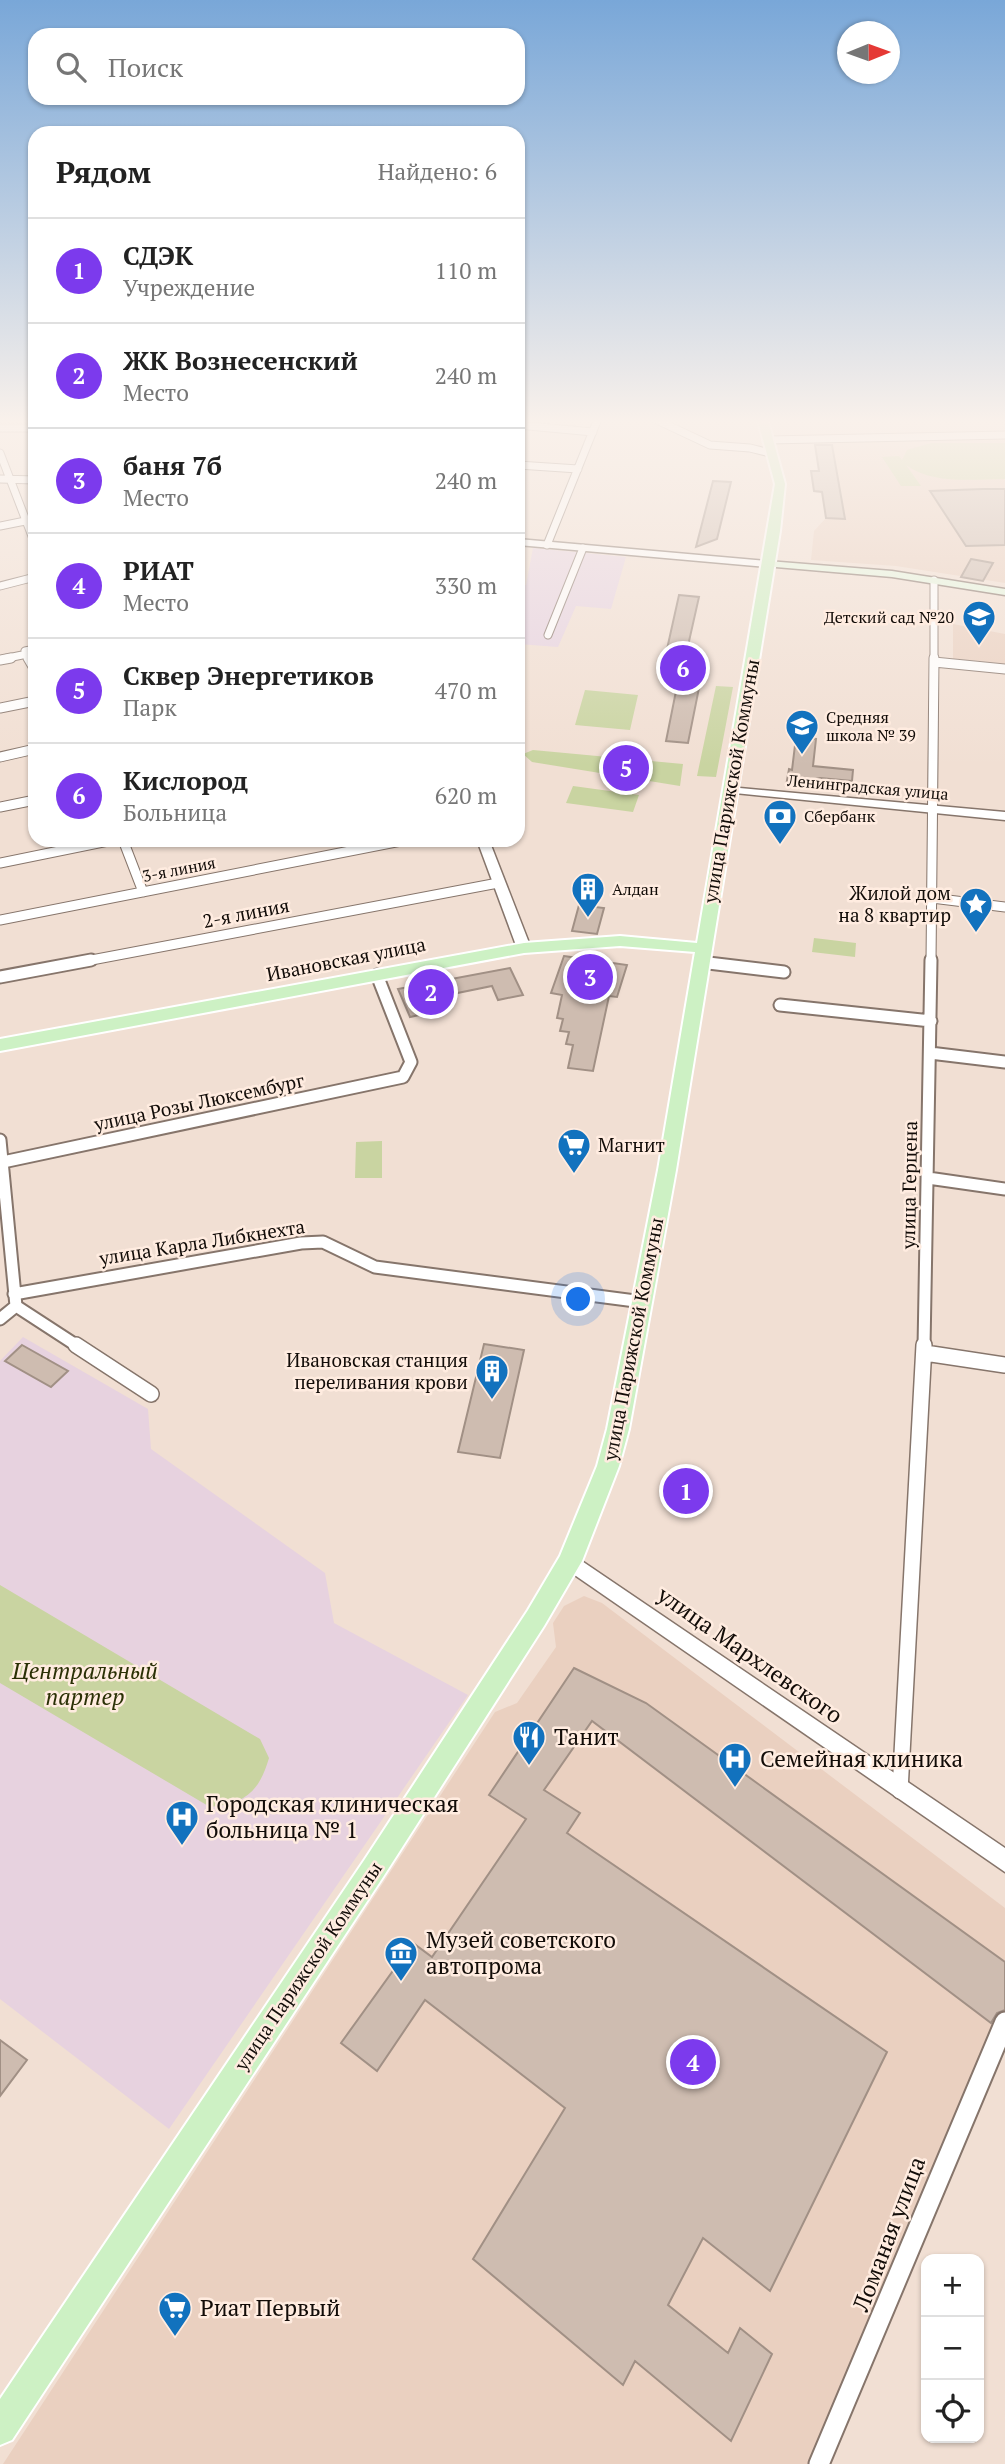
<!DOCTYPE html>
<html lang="ru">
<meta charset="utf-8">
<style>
:root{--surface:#fff;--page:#f6f6f6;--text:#222;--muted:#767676;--line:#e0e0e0;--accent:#7c3aed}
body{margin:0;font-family:"PT Serif",serif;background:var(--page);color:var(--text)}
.controls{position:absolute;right:21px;bottom:21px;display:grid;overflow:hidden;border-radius:14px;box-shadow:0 2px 5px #0004}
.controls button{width:63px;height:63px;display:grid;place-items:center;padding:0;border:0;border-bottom:2px solid var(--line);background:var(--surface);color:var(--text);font:35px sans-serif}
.compass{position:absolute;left:837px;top:21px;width:63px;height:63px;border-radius:50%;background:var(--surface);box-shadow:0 2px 5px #0004;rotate:89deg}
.you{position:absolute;left:579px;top:1300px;width:24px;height:24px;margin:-18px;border:5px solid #fff;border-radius:50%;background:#1a73e8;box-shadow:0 0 0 10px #1a73e833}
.badge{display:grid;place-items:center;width:46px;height:46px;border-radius:50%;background:var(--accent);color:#fff;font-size:23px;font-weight:700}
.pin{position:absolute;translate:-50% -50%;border:4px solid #fff;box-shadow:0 2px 7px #0006}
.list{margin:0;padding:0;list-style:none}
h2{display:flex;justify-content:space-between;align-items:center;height:91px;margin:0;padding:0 28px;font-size:30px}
h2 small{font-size:23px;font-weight:400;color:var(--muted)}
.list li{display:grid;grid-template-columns:46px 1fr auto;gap:21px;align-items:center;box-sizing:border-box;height:105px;padding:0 28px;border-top:2px solid var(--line)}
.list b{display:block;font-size:26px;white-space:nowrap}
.list p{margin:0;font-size:23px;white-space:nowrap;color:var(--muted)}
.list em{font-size:23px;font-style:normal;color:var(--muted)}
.icon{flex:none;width:38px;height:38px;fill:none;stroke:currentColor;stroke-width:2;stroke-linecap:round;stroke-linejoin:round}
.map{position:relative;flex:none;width:1005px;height:2464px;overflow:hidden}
.search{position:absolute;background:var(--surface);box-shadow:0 2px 5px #0004;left:28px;top:28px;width:497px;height:77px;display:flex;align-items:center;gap:18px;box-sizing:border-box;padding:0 24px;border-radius:21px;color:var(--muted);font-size:26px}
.panel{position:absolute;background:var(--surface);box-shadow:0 2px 5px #0004;left:28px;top:126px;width:497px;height:721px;border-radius:21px}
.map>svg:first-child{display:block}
.built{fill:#ead0c0}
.industrial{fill:#e6d2e1}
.medical{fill:#e7d2df}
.green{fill:#c9d4a1}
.building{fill:#cebcb0;stroke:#a19085;stroke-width:2}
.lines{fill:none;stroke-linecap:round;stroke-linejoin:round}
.minor-far4-casing{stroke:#86756b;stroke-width:9}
.minor-far3-casing{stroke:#86756b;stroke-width:11}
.minor-far2-casing{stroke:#86756b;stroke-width:15}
.minor-far1-casing{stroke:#86756b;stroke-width:18}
.minor-casing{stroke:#86756b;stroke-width:23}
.tertiary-casing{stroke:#86756b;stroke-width:3}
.secondary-casing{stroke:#86756b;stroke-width:3}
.primary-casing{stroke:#fff;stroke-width:4}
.minor-far4{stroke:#fff;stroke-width:7}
.minor-far3{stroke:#fff;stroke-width:9}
.minor-far2{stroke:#fff;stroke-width:11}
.minor-far1{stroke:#fff;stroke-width:15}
.minor{stroke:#fff;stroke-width:19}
.tertiary{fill:#fff;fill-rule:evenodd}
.secondary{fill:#e6f8e1;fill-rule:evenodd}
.primary{fill:#cdf1c4;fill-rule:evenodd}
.labels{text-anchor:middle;stroke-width:5;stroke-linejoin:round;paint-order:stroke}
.far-poi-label{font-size:16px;fill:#120c08;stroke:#ffece0;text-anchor:start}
.far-street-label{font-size:16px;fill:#120c08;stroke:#ffece0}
.street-label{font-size:19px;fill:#120c08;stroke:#ffece0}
.poi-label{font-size:19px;fill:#120c08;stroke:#ffece0;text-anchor:end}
.near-street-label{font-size:23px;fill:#120c08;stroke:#ffece0}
.near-park-label{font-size:23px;font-style:italic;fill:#2a3005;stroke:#ffece0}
.near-poi-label{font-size:23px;fill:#120c08;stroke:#ffece0;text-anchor:start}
</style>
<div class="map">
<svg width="1005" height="2464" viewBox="0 0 1005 2464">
<rect width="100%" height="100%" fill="#f1dfd3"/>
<path class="built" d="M817,440H1005V583L896,566L811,560L814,531L826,518L822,492L814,491L811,471H819L820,447Z
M953,624L1005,634V665L953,659Z
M584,1596L602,1603L1005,1908V2030L814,2464H3L495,1712L517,1703L556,1647L553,1623L564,1606Z"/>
<path class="industrial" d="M533,548L626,557L611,609L576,606L558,647L518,644V585H526Z"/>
<path class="medical" d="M23,1337L148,1409L151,1449L325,1573L334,1623L468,1695L169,2129L0,1999V1361Z"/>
<path class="green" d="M931,443H1005V479C973,479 933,485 906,465L921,486H901L882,457L899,456L902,460L907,450Z
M716,686L733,687L716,777L697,776Z
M585,690L638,695L630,730L575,725Z
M533,750L683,764L680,786L532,762L523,754Z
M573,786L639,795L633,812L566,803Z
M814,938L856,943L855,957L812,952Z
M382,1141V1178H355L356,1142Z
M0,1585L260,1739L269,1758C259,1792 245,1804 210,1807L0,1683Z"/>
<path class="building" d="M815,445H832L845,519L826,518L822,492L814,491L811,471H819Z
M713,481L731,482L717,539L696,547Z
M983,489H1005V545L966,546L930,491Z
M971,559L993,563L983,581L961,577Z
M679,595L699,597L685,659H690L688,671L663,667Z
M677,686L699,688L688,743L666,741Z
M796,737L816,739L813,766L853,770L852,781L820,778L816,779L815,789L786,786L789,769L792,770Z
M579,905L604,908L597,934L572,931Z
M564,956L627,965L617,997L609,996L593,1071L568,1068L573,1045L566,1044L569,1032L560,1031L563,1019L557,1018L562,995L551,993Z
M510,968L523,995L498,1000L492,986L438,997L443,1010L410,1017L398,989Z
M484,1344L524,1350L500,1458L458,1452Z
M22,1345L68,1371L51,1387L5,1361Z
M574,1668L646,1703L1005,1962V2010L997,2013L991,2023L592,1721L544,1790L580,1813L567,1833L887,2052L770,2291L703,2238L668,2305L728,2353L740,2328L772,2354L731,2441L635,2361L623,2385L473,2259L565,2108L425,2000L377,2071L341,2043L413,1943L432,1957L526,1819L489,1795Z
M0,2040L27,2060L0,2096Z"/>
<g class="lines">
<defs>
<path id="minor-far4" d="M659,421L710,445L750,448L774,454
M518,425L593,432
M0,428H35
M769,440L1005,435
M0,453L35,544
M518,465L578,469
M0,479L35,480
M0,526L35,519
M547,545L597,421
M934,580V659
M0,586L35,577
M548,635L583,548
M3,659L27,654
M29,659L25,651L35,649"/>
<path id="minor-far3" d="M28,658L35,670
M0,660L11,658
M934,662L1005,669
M0,708L35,701
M0,757L35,749
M0,807L35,800
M123,840L143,892
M0,863L113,840
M932,898L1005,907
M0,920L406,840
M81,962L498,883
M931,962L934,658"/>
<path id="minor-far2" d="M700,962L784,972
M0,977L91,960
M780,1005L931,1021
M930,1053L1005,1062
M0,1140L16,1306L79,1347
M3,1162L403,1077L411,1062L377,975
M928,1178L1005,1189
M14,1294L301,1243L323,1242L375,1267L643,1302
M0,1319L16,1306
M924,1347L931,960"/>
<path id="minor-far1" d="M76,1345L151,1394
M925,1353L1005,1365
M900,1791L924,1345"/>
<path id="minor" d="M819,2464L1005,2022"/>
<path id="tertiary" d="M518,539L768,561L773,564L768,567L518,545Z
M729,787L1005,812V820L725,792L723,790Z
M477,840H489L531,948L529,951L524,952L517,948Z
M570,1553L1005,1848V1872L563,1567L561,1561L563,1555Z"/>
<path id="secondary" d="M768,561L892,571L1005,589V595L892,577L764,566L763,564Z"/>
<path id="primary" d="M758,421H768L785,484L780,531L676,1170L629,1429L619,1466L582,1561L544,1626L383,1877L12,2440L0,2445V2399L365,1859L528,1610L560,1556L597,1466L607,1429L658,1170L695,952L620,946L524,953L0,1051V1039L524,943L620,936L697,943L775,484Z"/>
</defs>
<use href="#minor-far4" class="minor-far4-casing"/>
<use href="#minor-far3" class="minor-far3-casing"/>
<use href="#minor-far2" class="minor-far2-casing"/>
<use href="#minor-far1" class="minor-far1-casing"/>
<use href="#minor" class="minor-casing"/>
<use href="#tertiary" class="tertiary-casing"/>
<use href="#secondary" class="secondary-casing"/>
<use href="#primary" class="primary-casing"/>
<use href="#minor-far4" class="minor-far4"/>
<use href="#minor-far3" class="minor-far3"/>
<use href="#minor-far2" class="minor-far2"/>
<use href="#minor-far1" class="minor-far1"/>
<use href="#minor" class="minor"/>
<use href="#tertiary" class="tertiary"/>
<use href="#secondary" class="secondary"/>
<use href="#primary" class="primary"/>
</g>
<linearGradient id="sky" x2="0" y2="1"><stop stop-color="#79a7d8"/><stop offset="0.55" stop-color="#f9f1eb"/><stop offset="1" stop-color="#f9f1eb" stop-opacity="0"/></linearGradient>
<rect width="1005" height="766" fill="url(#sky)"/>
<defs>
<symbol id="school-pin" viewBox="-11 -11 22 30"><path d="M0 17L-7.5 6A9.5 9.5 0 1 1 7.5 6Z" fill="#1272be" stroke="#ffece0"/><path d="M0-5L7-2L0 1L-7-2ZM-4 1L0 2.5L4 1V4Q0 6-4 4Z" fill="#fff"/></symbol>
<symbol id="bank-pin" viewBox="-11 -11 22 30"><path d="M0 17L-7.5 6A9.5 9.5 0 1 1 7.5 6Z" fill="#1272be" stroke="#ffece0"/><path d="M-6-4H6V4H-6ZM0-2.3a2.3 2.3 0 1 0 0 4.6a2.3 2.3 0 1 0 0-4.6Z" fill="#fff"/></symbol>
<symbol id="building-pin" viewBox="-11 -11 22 30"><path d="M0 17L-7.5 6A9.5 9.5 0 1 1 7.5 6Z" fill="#1272be" stroke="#ffece0"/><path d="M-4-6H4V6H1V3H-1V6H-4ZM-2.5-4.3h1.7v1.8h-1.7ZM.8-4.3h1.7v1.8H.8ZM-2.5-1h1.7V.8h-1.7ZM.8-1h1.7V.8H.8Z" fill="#fff"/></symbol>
<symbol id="sight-pin" viewBox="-11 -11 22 30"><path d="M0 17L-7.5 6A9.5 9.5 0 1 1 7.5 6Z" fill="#1272be" stroke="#ffece0"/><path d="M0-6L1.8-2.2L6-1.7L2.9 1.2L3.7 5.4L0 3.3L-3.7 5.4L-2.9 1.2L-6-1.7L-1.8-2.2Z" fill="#fff"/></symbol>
<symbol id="supermarket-pin" viewBox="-11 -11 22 30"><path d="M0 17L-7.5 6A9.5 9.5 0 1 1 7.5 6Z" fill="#1272be" stroke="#ffece0"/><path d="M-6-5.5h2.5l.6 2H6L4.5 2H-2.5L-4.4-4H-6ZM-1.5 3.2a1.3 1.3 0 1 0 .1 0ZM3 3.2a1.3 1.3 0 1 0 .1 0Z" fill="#fff"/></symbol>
<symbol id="restaurant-pin" viewBox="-11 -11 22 30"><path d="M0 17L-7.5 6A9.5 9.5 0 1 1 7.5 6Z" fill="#1272be" stroke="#ffece0"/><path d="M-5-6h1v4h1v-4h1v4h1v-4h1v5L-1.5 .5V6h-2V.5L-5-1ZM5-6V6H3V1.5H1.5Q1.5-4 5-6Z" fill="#fff"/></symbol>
<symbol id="hospital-pin" viewBox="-11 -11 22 30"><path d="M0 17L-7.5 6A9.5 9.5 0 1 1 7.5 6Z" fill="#1272be" stroke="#ffece0"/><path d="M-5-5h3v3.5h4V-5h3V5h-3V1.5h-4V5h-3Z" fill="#fff"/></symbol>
<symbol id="museum-pin" viewBox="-11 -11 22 30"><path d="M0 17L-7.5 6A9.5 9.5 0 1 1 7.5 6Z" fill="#1272be" stroke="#ffece0"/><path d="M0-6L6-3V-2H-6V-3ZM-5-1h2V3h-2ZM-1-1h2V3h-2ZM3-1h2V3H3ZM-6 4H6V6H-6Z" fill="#fff"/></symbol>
</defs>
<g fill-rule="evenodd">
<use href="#school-pin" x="960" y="598" width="38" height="52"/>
<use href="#school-pin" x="783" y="707" width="38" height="52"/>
<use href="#bank-pin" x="761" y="797" width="38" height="52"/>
<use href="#building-pin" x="569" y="870" width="38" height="52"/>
<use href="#sight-pin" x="957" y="885" width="38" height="52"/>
<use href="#supermarket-pin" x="555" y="1126" width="38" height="52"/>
<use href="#building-pin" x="473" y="1352" width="38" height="52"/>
<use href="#restaurant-pin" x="510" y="1718" width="38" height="52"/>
<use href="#hospital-pin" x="716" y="1740" width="38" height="52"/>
<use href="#hospital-pin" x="163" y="1798" width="38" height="52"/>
<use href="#museum-pin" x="382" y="1934" width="38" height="52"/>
<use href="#supermarket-pin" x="156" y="2289" width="38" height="52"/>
</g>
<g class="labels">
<g class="far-poi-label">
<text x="954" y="623" text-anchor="end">Детский сад №20</text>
<text x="826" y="723">Средняя<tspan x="826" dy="18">школа № 39</tspan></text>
<text x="804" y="822">Сбербанк</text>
<text x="612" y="895">Алдан</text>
</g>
<g class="far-street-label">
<text transform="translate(868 787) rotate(5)" y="6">Ленинградская улица</text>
<text transform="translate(179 869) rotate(-11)" y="6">3-я линия</text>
</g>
<g class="street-label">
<text transform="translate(731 781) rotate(-80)" y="7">улица Парижской Коммуны</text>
<text transform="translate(246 913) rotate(-11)" y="7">2-я линия</text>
<text transform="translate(346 959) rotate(-11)" y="7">Ивановская улица</text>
<text transform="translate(199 1102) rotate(-12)" y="7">улица Розы Люксембург</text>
<text transform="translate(909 1185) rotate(-89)" y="7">улица Герцена</text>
<text transform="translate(202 1242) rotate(-9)" y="7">улица Карла Либкнехта</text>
<text transform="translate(633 1339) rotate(-79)" y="7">улица Парижской Коммуны</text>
<text transform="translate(308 1966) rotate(-56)" y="7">улица Парижской Коммуны</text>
</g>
<g class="poi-label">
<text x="951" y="900">Жилой дом<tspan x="951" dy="22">на 8 квартир</tspan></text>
<text x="598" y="1152" text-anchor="start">Магнит</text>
<text x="468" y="1367">Ивановская станция<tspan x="468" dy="22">переливания крови</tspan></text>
</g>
<g class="near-street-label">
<text transform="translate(750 1655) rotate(35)" y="8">улица Мархлевского</text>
<text transform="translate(889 2234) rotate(-69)" y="8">Ломаная улица</text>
</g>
<g class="near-park-label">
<text x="85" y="1679">Центральный<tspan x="85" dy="26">партер</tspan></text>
</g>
<g class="near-poi-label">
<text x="554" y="1745">Танит</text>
<text x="760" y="1767">Семейная клиника</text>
<text x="206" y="1812">Городская клиническая<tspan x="206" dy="26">больница № 1</tspan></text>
<text x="426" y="1948">Музей советского<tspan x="426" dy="26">автопрома</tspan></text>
<text x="200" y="2316">Риат Первый</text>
</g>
</g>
</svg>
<div class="controls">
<button>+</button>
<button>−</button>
<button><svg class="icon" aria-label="locate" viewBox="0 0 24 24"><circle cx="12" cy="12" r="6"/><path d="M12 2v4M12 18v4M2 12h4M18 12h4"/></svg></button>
</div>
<svg class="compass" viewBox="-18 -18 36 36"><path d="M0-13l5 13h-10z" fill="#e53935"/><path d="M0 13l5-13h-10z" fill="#767676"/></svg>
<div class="you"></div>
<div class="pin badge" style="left:686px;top:1491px">1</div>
<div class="pin badge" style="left:431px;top:992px">2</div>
<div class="pin badge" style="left:590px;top:977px">3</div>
<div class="pin badge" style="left:693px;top:2062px">4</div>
<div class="pin badge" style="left:626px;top:768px">5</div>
<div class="pin badge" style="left:683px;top:668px">6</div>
<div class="search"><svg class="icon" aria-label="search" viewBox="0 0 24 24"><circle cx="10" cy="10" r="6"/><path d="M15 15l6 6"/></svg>Поиск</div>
<section class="panel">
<h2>Рядом<small>Найдено: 6</small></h2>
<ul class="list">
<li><span class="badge">1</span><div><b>СДЭК</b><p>Учреждение</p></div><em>110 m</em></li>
<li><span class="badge">2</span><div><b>ЖК Вознесенский</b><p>Место</p></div><em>240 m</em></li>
<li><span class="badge">3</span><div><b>баня 7б</b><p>Место</p></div><em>240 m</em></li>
<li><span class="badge">4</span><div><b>РИАТ</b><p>Место</p></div><em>330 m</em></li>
<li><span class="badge">5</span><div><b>Сквер Энергетиков</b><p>Парк</p></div><em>470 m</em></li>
<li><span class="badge">6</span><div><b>Кислород</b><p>Больница</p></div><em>620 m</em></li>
</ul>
</section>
</div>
